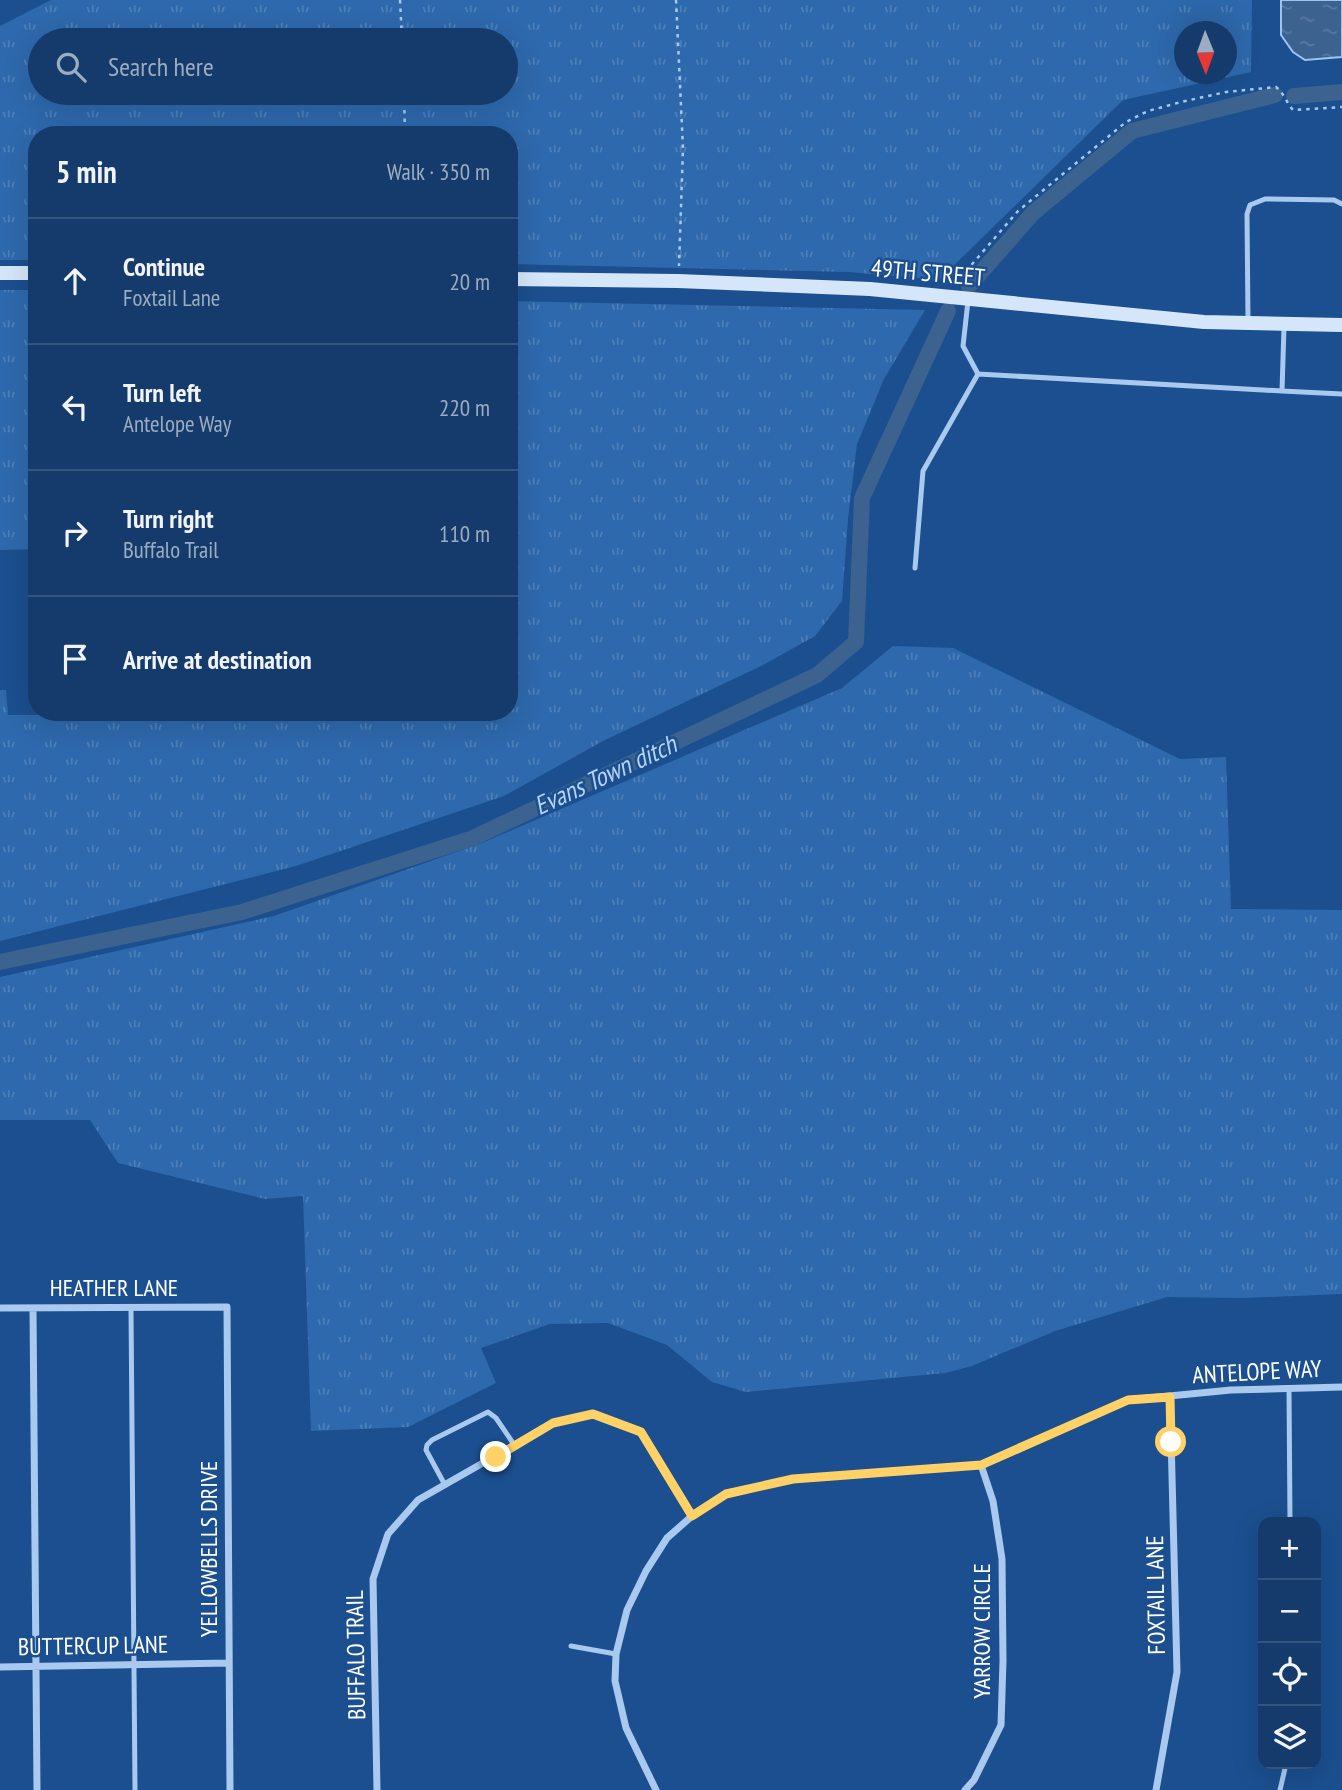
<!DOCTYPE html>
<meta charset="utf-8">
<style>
:root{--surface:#143b6b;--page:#1d4271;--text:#f1f3f6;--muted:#9dadc1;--line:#33557e}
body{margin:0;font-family:"PT Sans Narrow",sans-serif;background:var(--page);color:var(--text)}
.controls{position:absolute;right:21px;bottom:21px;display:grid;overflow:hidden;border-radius:14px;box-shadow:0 7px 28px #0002}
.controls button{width:63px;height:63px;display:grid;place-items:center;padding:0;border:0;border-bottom:2px solid var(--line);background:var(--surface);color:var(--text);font:35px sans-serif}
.compass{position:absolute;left:1174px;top:21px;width:63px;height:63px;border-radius:50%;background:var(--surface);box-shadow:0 7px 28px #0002;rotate:179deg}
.stop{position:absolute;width:21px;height:21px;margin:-16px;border:5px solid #ffd166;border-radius:50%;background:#fff}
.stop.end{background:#ffd166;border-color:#fff;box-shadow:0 2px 7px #0008}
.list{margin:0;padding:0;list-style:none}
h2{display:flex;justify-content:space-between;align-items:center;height:91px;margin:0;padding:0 28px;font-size:30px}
h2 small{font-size:23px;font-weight:400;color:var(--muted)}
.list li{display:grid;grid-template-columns:46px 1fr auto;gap:21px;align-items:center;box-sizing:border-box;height:126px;padding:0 28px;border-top:2px solid var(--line)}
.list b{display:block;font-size:26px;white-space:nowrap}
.list p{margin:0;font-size:23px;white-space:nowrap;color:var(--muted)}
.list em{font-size:23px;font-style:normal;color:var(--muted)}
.icon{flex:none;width:38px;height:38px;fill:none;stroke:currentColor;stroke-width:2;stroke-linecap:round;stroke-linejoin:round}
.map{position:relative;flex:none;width:1342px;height:1790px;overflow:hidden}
.search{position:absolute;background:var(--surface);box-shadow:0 7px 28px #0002;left:28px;top:28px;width:490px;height:77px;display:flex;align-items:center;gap:18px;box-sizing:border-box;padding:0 24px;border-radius:38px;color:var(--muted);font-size:26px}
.panel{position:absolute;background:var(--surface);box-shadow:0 7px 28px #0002;left:28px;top:126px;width:490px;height:595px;border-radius:28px}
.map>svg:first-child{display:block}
.grass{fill:url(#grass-tufts);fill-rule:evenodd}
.water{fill:url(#water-ripples);stroke:#9cc4f0;stroke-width:2}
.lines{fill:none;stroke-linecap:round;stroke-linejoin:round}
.canal{stroke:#3c6290;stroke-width:16}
.path{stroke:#a9c9ee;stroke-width:2.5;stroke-dasharray:3.5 5;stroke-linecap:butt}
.lane{stroke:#a9c9ee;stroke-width:5}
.street{stroke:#a9c9ee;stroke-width:7}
.secondary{stroke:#d6e6fa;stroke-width:14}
.route{stroke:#ffd166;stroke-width:9}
.labels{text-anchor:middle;stroke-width:5;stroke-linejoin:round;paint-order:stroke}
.street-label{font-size:24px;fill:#fff;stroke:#1b4f8f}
.water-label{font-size:26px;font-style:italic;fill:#b5d3f5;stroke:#1b4f8f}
</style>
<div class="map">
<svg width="1342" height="1790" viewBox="0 0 1342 1790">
<defs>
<pattern id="grass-tufts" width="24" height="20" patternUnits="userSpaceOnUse" patternTransform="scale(1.75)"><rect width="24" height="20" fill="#2e69ad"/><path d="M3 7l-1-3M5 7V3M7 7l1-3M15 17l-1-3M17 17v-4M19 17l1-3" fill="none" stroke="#4d80b9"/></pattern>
<pattern id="water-ripples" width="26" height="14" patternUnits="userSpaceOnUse" patternTransform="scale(1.75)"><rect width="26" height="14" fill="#3c6290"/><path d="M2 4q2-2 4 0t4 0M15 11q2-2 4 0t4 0" fill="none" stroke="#597aa1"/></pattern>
</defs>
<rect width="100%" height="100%" fill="#1b4f8f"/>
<path class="grass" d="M51,0H1252L1251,72L1123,100L939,280L849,272L509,264V135H37V260H0V26ZM1184,32H1226V74H1184ZM506,40V93H40V40Z
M0,290H37V549L0,550Z
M509,301L925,310L884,379L857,444L848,519L842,601L815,636L761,666L603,741L504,796L296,866L0,941V690H6L8,715H182V712H509Z
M893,646L953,648L1180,759L1226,757L1231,909L1342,910V1294L1244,1298L1167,1297L1055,1331L972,1366L945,1373L746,1392L712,1382L667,1345L608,1323L550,1324L481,1348L496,1383L408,1427L311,1431L303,1196L265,1199L118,1163L90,1120H0V977L274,916L482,843L842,688Z"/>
<path class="water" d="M1281,0H1342V57L1305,60L1293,52L1281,35Z"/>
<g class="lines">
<path class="canal" d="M1294,96L1342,92
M969,286L1033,213L1132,131L1275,95
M0,962L242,912L473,838L817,675L856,642L862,498L948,311"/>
<path class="path" d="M400,0L402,40
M676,0L683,148L679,266
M404,93L405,135
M955,284L1018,211L1126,122L1148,111L1181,102L1226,92L1276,87C1284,93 1286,102 1293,110L1342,107"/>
<path class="lane" d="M968,301L963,346L978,374
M1248,320L1247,214L1250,205L1265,199L1334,200L1342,204
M1282,391L1342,394
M915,568L923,471L978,374L1282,391L1284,327
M131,1308L135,1790
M1289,1389L1290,1522
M445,1485L426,1450L427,1445L432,1440L488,1412L496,1418L515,1446
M571,1646L616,1654
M1280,1790L1286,1764"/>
<path class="street" d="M0,1308L227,1307L230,1790
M33,1308L37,1790
M0,1667L229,1663
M377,1790L373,1579L388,1534L418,1500L553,1423L593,1414L641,1432L692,1516
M656,1790L626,1728L615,1681L616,1654L627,1610L646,1571L667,1538L692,1516L726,1494L793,1479L981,1465L1128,1400L1231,1390L1342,1387
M965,1790L974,1780L1001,1725L1003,1661L1002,1559L993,1501L981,1465
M1156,1790L1177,1672L1170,1397"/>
<path class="secondary" d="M0,273H37
M509,279L678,281L870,289L1204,322L1342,325"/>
</g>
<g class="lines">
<path class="route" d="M496,1457L553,1423L593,1414L641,1432L692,1516L726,1494L793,1479L981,1465L1128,1400L1170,1397L1171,1442"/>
</g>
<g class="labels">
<g class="street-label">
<text transform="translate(928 273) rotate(5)" y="8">49TH STREET</text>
<text x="114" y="1296">HEATHER LANE</text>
<text transform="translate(1257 1372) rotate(-3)" y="8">ANTELOPE WAY</text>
<text transform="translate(209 1549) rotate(-90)" y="8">YELLOWBELLS DRIVE</text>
<text transform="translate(1156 1595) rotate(-91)" y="8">FOXTAIL LANE</text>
<text transform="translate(982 1631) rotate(-90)" y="8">YARROW CIRCLE</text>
<text transform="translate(93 1646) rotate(-1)" y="8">BUTTERCUP LANE</text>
<text transform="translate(356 1655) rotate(-91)" y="8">BUFFALO TRAIL</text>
</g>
<g class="water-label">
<text transform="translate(605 775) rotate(-25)" y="9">Evans Town ditch</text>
</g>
</g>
</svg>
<div class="controls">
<button>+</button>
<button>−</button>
<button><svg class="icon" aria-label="locate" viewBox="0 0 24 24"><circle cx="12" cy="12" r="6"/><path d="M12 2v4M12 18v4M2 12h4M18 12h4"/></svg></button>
<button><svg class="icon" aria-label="layers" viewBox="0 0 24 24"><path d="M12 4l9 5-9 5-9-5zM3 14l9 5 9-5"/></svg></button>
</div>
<svg class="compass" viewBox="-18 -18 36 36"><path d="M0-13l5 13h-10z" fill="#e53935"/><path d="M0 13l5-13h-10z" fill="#9dadc1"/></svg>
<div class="stop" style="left:1171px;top:1442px"></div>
<div class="stop end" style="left:496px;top:1457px"></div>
<div class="search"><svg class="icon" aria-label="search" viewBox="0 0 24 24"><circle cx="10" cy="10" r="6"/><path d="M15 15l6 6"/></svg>Search here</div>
<section class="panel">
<h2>5 min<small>Walk · 350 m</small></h2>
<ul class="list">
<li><svg class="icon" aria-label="ahead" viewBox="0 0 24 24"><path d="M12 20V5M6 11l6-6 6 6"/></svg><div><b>Continue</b><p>Foxtail Lane</p></div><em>20 m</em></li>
<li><svg class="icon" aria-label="left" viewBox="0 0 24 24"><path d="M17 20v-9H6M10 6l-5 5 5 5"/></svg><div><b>Turn left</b><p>Antelope Way</p></div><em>220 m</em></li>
<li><svg class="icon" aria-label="right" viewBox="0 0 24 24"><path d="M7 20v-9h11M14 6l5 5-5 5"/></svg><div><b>Turn right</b><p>Buffalo Trail</p></div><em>110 m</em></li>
<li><svg class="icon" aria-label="arrive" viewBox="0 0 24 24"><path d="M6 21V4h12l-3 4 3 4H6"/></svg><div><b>Arrive at destination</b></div></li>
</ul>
</section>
</div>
